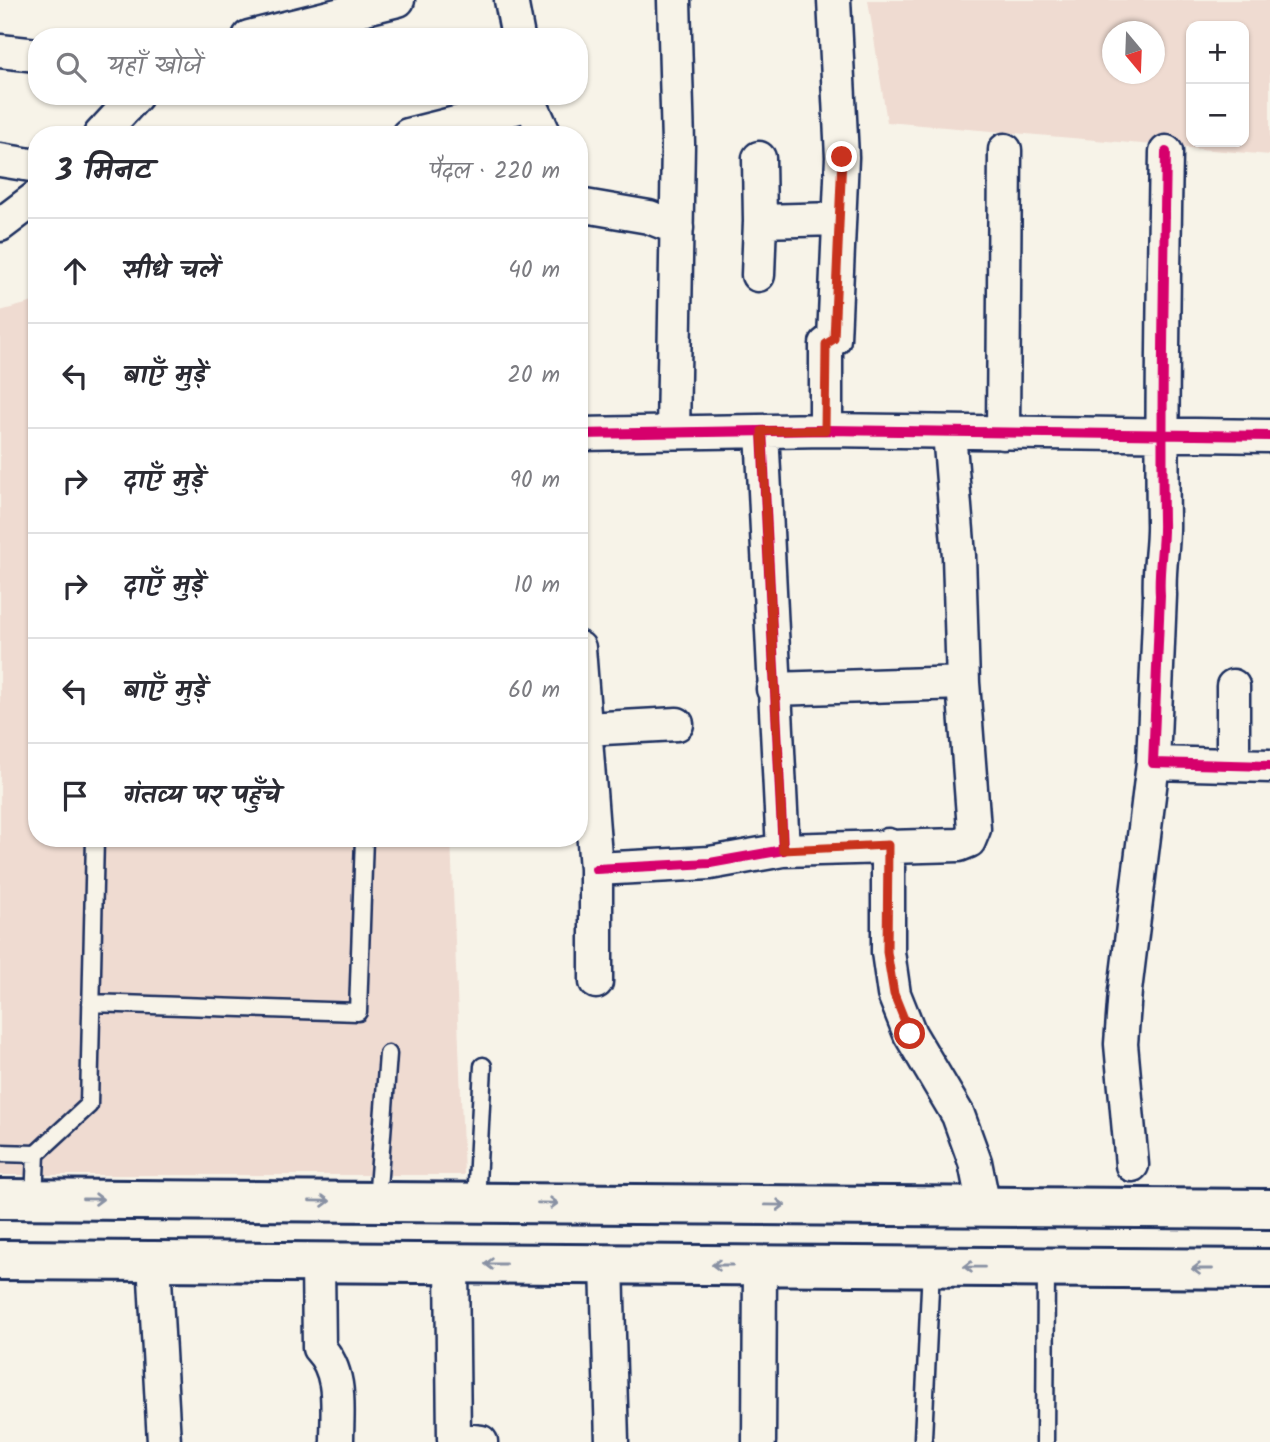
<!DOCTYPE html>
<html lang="hi">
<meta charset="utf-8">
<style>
:root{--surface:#fff;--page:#f7f7f7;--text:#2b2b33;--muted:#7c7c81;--line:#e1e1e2}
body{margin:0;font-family:Kalam,"Playpen Sans Deva",sans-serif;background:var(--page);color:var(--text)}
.controls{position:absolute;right:21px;top:21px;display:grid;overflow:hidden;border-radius:14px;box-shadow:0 2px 5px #0004}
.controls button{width:63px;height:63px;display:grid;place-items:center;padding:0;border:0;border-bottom:2px solid var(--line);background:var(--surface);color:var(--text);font:35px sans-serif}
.compass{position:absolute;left:1102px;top:21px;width:63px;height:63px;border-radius:50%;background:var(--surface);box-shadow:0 2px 5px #0004;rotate:161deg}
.stop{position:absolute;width:21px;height:21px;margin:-16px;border:5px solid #c8321e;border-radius:50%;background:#fff}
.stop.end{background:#c8321e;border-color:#fff;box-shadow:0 2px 7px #0008}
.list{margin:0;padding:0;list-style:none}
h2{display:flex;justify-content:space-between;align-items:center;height:91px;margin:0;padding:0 28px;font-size:30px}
h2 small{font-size:23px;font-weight:400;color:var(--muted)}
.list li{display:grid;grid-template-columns:46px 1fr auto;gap:21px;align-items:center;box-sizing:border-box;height:105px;padding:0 28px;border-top:2px solid var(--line)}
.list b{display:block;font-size:26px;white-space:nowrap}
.list em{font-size:23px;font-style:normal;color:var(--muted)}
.icon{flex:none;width:38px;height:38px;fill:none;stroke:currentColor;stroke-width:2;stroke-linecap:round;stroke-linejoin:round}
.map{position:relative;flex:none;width:1270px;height:1442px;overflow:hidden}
.search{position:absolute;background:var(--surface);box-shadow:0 2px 5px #0004;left:28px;top:28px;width:560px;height:77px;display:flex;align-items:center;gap:18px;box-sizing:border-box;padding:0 24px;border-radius:28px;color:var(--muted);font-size:26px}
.panel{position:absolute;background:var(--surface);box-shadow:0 2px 5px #0004;left:28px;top:126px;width:560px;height:721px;border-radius:28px}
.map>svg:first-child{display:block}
.built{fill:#efdbd1;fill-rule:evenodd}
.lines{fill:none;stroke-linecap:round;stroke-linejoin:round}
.service-casing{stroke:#1b2f5e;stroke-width:21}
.minor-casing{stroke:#1b2f5e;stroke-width:37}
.primary-casing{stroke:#1b2f5e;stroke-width:44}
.service{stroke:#f7f3e8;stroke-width:16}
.minor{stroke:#f7f3e8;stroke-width:32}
.primary{stroke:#f7f3e8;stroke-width:38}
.cycleway-casing{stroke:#f7f3e8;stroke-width:15}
.cycleway{stroke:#d6006c;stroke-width:10}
.oneway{stroke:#8991a3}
.route{stroke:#c8321e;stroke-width:9}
</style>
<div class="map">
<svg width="1270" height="1442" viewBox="0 0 1270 1442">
<rect width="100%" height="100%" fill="#f7f3e8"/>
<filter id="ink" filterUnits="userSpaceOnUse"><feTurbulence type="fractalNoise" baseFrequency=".0143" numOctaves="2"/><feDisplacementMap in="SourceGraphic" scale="14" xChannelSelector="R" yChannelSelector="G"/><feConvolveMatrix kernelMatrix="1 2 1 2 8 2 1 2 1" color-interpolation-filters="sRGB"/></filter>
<g filter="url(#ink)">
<path class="built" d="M868,0H1270V155L887,122ZM1191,26H1244V142H1191ZM1112,32H1154V74H1112Z
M37,301V838H451L464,1175H0V311Z"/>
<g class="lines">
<defs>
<path id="service" d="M91,1003L358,1012L364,838
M0,1153L36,1154L34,1199
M36,1154L89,1105L95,838
M377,1202L388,1054
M476,1203L483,1066
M923,1438L931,1267
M1045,1442L1046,1268"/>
<path id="minor" d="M511,0L518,37
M249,37L398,0
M0,51L37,55
M531,104L545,135
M100,135L136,96
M408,135L531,104L530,96
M1166,152C1164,275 1161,398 1163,521C1164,546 1158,569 1160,595L1153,763L1270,766
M759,158L760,221L838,219
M0,160L37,166
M579,205L649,217L677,228
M0,225L37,197
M758,275L760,221
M826,430V344L834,339L842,157L834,0
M673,432L678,144L674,0
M949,432L959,556L963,683
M1003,433L1005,150
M579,434L826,430L1270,436
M579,648L596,869V982
M1233,686V765
M773,689L963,683L974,829L969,841L959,845L783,850
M585,729L677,724
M888,845V952L894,994L910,1034L958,1115L975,1162L984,1207
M596,869L710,863L783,850L762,431
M1132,1165L1121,1044L1125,991L1153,763
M154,1261L164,1442
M318,1263L319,1348C343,1373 337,1409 337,1442
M452,1264L454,1439L481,1442
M607,1264L612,1442
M759,1442L760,1266"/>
<path id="primary" d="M0,1199L1270,1209
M0,1260L1270,1269"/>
</defs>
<use href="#service" class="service-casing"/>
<use href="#minor" class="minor-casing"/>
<use href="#primary" class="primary-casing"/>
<use href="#service" class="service"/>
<use href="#minor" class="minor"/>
<use href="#primary" class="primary"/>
<defs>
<path id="cycleway" d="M1166,152C1164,275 1161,398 1163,521C1164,546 1158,569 1160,595L1153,763L1270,766
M579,434L826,430L1270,436
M596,869L710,863L783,850L762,431"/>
</defs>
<use href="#cycleway" class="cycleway-casing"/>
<use href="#cycleway" class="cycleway"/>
</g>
<defs><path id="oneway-shaft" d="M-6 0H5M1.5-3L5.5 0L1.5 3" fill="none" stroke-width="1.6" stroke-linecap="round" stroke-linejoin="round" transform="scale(1.75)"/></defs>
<g class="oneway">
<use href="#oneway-shaft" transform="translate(93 1199) rotate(1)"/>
<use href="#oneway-shaft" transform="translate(320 1201) rotate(1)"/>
<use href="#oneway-shaft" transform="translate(548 1203) rotate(1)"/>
<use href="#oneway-shaft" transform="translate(775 1205) rotate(1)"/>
<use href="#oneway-shaft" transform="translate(495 1264) rotate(-180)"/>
<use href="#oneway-shaft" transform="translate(722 1265) rotate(-180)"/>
<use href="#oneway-shaft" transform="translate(974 1267) rotate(-179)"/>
<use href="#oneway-shaft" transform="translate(1202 1269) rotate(-180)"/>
</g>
</g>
<g class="lines" filter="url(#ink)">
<path class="route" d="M842,157L834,339L826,344L825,430L762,431L783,850L888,845L887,952L894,994L910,1034"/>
</g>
</svg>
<div class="controls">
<button>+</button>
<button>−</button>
</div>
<svg class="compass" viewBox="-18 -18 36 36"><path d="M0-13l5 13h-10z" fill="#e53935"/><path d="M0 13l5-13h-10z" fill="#7c7c81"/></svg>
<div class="stop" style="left:910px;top:1034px"></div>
<div class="stop end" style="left:842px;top:157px"></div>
<div class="search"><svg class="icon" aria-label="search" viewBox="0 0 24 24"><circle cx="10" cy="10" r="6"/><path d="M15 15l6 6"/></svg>यहाँ खोजें</div>
<section class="panel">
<h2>3 मिनट<small>पैदल · 220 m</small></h2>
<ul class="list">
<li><svg class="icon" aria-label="ahead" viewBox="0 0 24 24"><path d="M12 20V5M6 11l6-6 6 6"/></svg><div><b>सीधे चलें</b></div><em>40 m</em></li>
<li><svg class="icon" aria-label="left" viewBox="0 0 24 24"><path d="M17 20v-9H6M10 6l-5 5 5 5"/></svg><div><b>बाएँ मुड़ें</b></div><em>20 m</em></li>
<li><svg class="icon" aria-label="right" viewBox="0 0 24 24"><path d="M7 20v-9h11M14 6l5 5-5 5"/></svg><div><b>दाएँ मुड़ें</b></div><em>90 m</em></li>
<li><svg class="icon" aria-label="right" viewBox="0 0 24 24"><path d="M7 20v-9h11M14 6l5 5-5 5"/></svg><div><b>दाएँ मुड़ें</b></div><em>10 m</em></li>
<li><svg class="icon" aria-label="left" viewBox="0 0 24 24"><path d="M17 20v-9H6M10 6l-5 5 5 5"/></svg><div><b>बाएँ मुड़ें</b></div><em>60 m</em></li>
<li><svg class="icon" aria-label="arrive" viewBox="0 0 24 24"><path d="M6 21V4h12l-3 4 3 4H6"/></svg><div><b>गंतव्य पर पहुँचे</b></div></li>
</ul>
</section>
</div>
